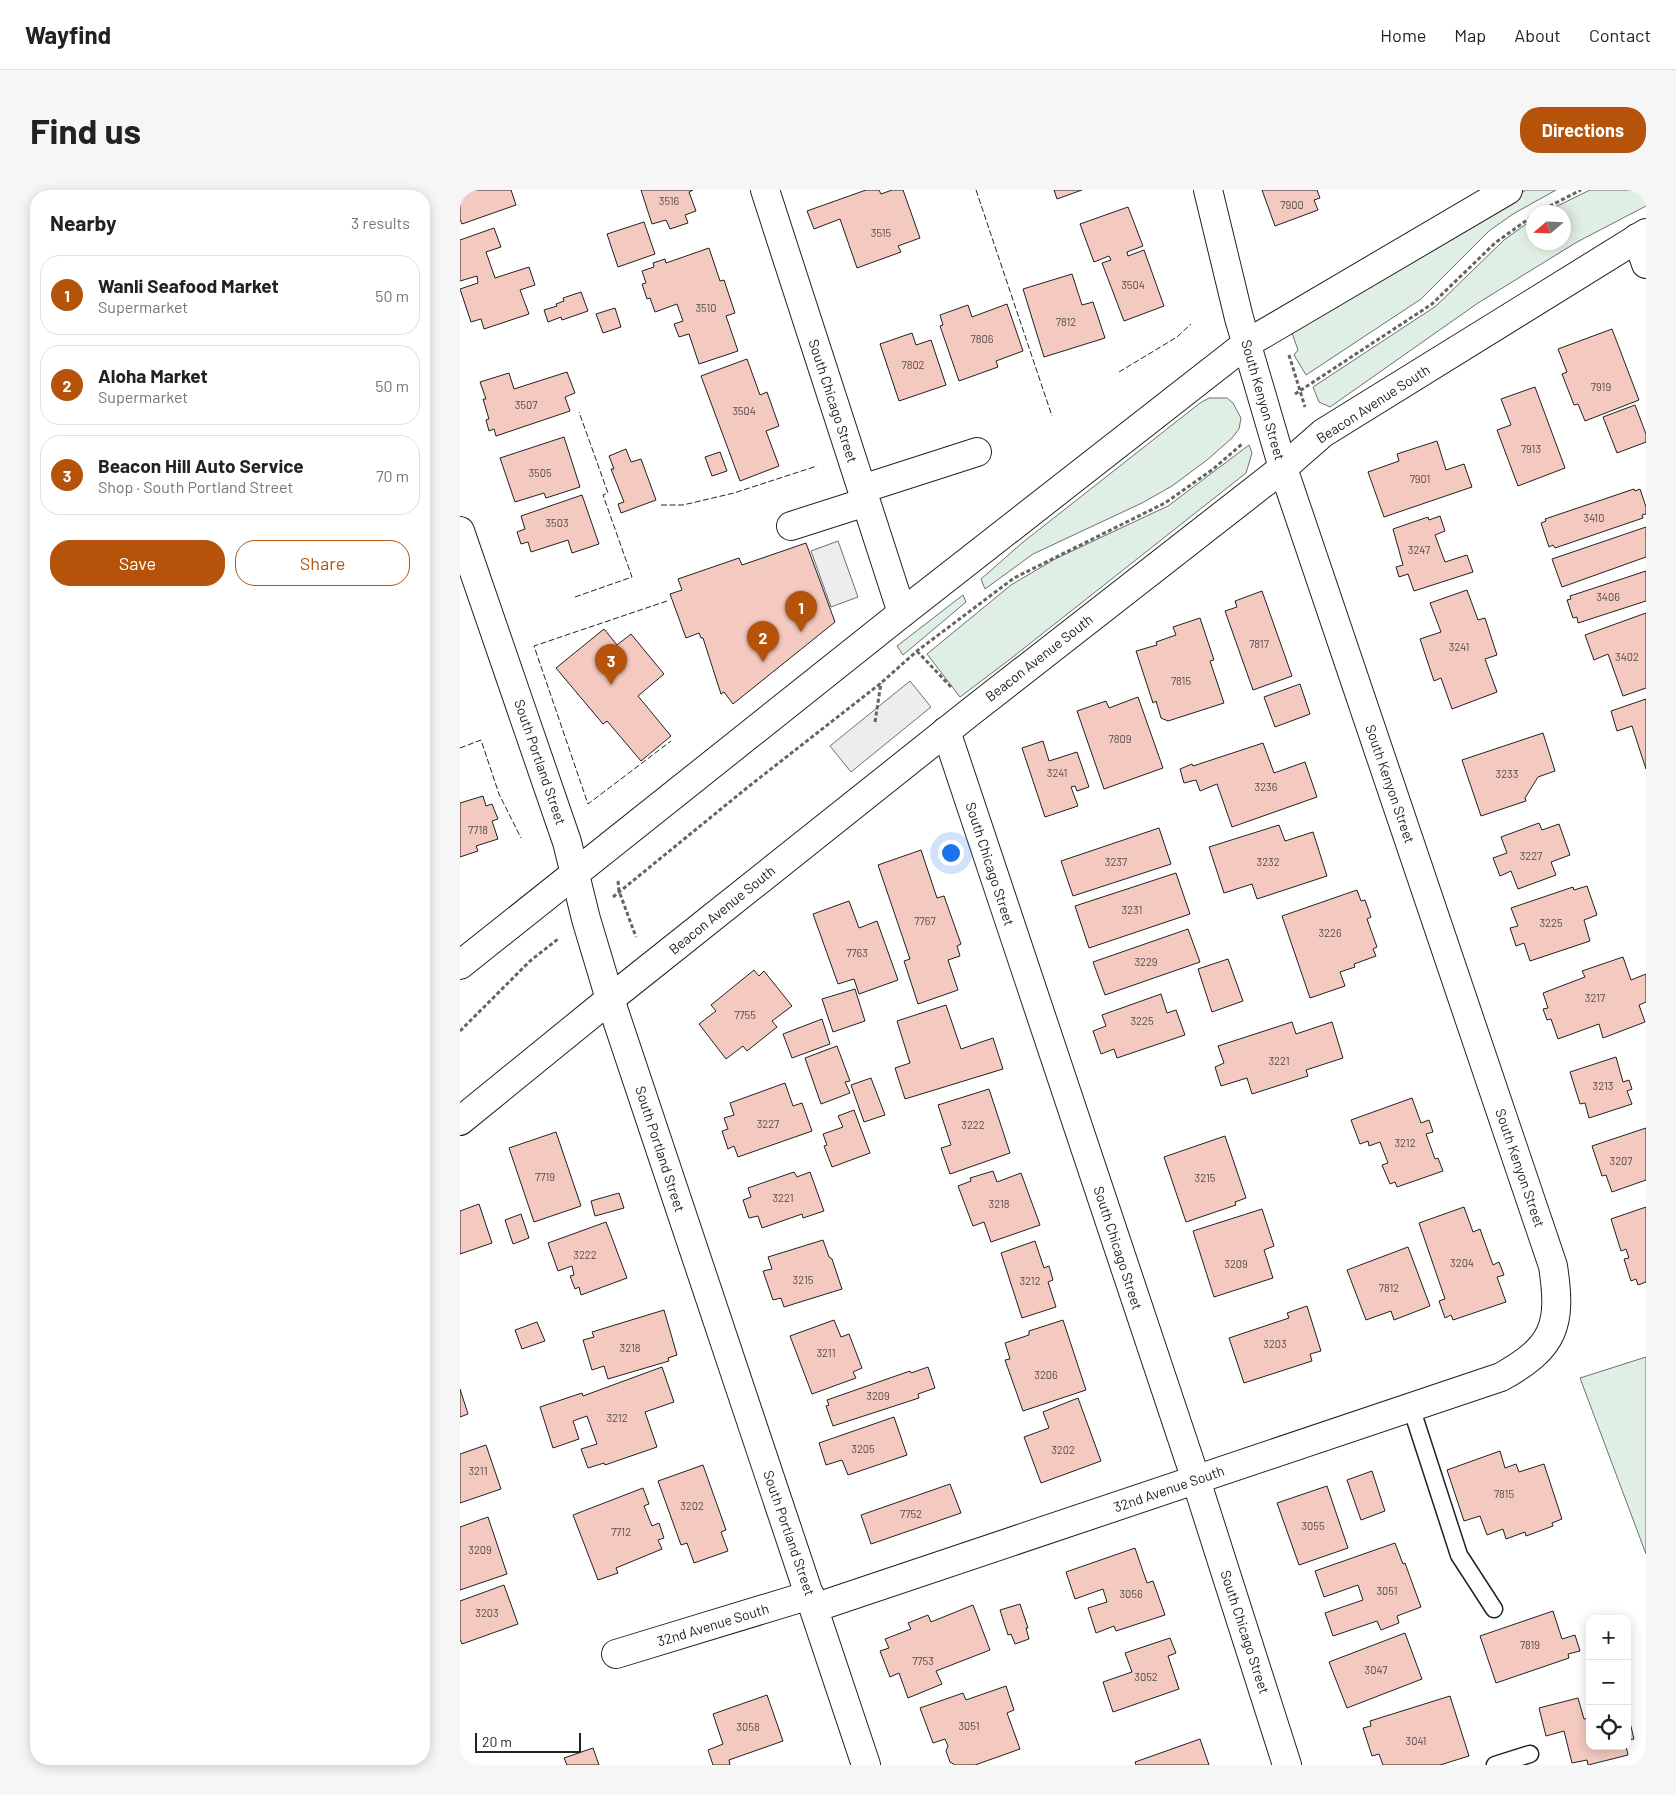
<!DOCTYPE html>
<meta charset="utf-8">
<style>
:root{--surface:#fff;--page:#f6f6f6;--text:#222;--muted:#767676;--line:#e0e0e0;--accent:#b45309}
body{margin:0;font-family:Barlow,sans-serif;background:var(--page);color:var(--text)}
.controls{position:absolute;right:15px;bottom:15px;display:grid;overflow:hidden;border-radius:10px;box-shadow:0 2px 12px #0003}
.controls button{width:45px;height:45px;display:grid;place-items:center;padding:0;border:0;border-bottom:1px solid var(--line);background:var(--surface);color:var(--text);font:25px sans-serif}
.compass{position:absolute;left:1066px;top:15px;width:45px;height:45px;border-radius:50%;background:var(--surface);box-shadow:0 2px 12px #0003;rotate:251deg}
.scale{position:absolute;left:15px;bottom:12px;width:106px;box-sizing:border-box;padding-left:5px;border:2px solid #222;border-top:0;font-size:14px;line-height:18px;white-space:nowrap;color:#222;-webkit-text-stroke:4px #fff;paint-order:stroke}
.you{position:absolute;left:490px;top:662px;width:18px;height:18px;margin:-12px;border:4px solid #fff;border-radius:50%;background:#1a73e8;box-shadow:0 0 0 8px #1a73e833}
.badge{display:grid;place-items:center;width:32px;height:32px;border-radius:50%;background:var(--accent);color:#fff;font-size:16px;font-weight:700}
.pin{position:absolute;translate:-50% -41px;filter:drop-shadow(0 1px 2px #0008)}
.pin::after{content:'';position:absolute;top:26px;width:18px;height:15px;background:inherit;clip-path:polygon(0 0,100% 0,50% 100%)}
.list{margin:0;padding:0;list-style:none}
h2{display:flex;justify-content:space-between;align-items:center;height:65px;margin:0;padding:0 20px;font-size:21px}
h2 small{font-size:16px;font-weight:400;color:var(--muted)}
.list li{display:grid;grid-template-columns:32px 1fr auto;gap:15px;align-items:center;box-sizing:border-box;height:80px;margin:0 10px 10px;padding:0 10px;border:1px solid var(--line);border-radius:20px}
.list b{display:block;font-size:19px;white-space:nowrap}
.list p{margin:0;font-size:16px;white-space:nowrap;color:var(--muted)}
.list em{font-size:16px;font-style:normal;color:var(--muted)}
.actions{display:flex;gap:10px;padding:15px 20px}
.actions a{flex:1;padding:11px 0;border:1px solid var(--accent);border-radius:20px;text-align:center;font-size:18px;color:var(--accent)}
.actions .main{background:var(--accent);color:#fff}
.icon{flex:none;width:28px;height:28px;fill:none;stroke:currentColor;stroke-width:2;stroke-linecap:round;stroke-linejoin:round}
.map{position:relative;flex:none;width:1186px;height:1575px;overflow:hidden;border-radius:20px}
header{display:flex;align-items:center;gap:30px;box-sizing:border-box;height:70px;padding:0 25px;background:var(--surface);border-bottom:1px solid var(--line)}
header strong{font-size:24px}
nav{display:flex;gap:28px;margin-inline-start:auto;font-size:18px}
.intro{display:flex;align-items:center;justify-content:space-between;box-sizing:border-box;height:120px;padding:0 30px}
h1{margin:0;font-size:35px}
.button{padding:12px 22px;border-radius:20px;background:var(--accent);color:#fff;font-size:18px;font-weight:700}
main{display:flex;gap:30px;padding:0 30px}
aside{flex:1;background:var(--surface);border-radius:20px;box-shadow:0 2px 12px #0003}
.map>svg:first-child{display:block}
.green{fill:#e0efe3;stroke:#6f6f6f}
.parking{fill:#ededed;stroke:#6f6f6f}
.building{fill:#f3c9c0;stroke:#222}
.lines{fill:none;stroke-linecap:round;stroke-linejoin:round}
.service-casing{stroke:#222;stroke-width:19}
.minor-casing{stroke:#222;stroke-width:30}
.secondary-casing{stroke:#222;stroke-width:30}
.path{stroke:#646464;stroke-width:3;stroke-dasharray:4 2.5;stroke-linecap:butt}
.service{stroke:#fff;stroke-width:16}
.minor{stroke:#fff;stroke-width:28}
.secondary{stroke:#fff;stroke-width:28}
.fence{stroke:#222;stroke-width:1;stroke-dasharray:6 2.5;stroke-linecap:butt}
.labels{text-anchor:middle;stroke-width:4;stroke-linejoin:round;paint-order:stroke}
.number-label{font-size:11px;fill:#564c4a}
.street-label{font-size:14px;fill:#222;stroke:#fff}
</style>
<header>
<strong>Wayfind</strong>
<nav><a>Home</a><a>Map</a><a>About</a><a>Contact</a></nav>
</header>
<div class="intro"><h1>Find us</h1><a class="button">Directions</a></div>
<main>
<aside>
<h2>Nearby<small>3 results</small></h2>
<ul class="list">
<li><span class="badge">1</span><div><b>Wanli Seafood Market</b><p>Supermarket</p></div><em>50 m</em></li>
<li><span class="badge">2</span><div><b>Aloha Market</b><p>Supermarket</p></div><em>50 m</em></li>
<li><span class="badge">3</span><div><b>Beacon Hill Auto Service</b><p>Shop · South Portland Street</p></div><em>70 m</em></li>
</ul>
<div class="actions"><a class="main">Save</a><a>Share</a></div>
</aside>
<div class="map">
<svg width="1186" height="1575" viewBox="0 0 1186 1575">
<rect width="100%" height="100%" fill="#fff"/>
<path class="green" d="M1066,0H1096L1053,24L1029,41L961,109L846,185L834,165L838,160L832,143L906,93Z
M1130,0H1186V16L1117,52L1018,113L870,217L859,212L853,197L976,116L1044,50L1073,29L1074,52H1104V22H1085Z
M749,208H767L773,213L781,228L779,239L772,248L747,270L712,296L682,313L573,364L525,399L521,389L562,353L740,213Z
M789,255L792,263L786,283L549,470L500,507L467,464L551,395L595,369L708,316Z
M503,405L506,412L443,465L437,456Z
M1186,1167V1364L1120,1188Z"/>
<path class="parking" d="M378,351L398,407L371,417L351,361Z
M450,491L471,517L391,582L370,556Z"/>
<path class="building" d="M0,0H51L56,15L2,34L0,29Z
M181,0H233L229,2L236,21L225,25L228,33L210,39L206,30L192,34Z
M406,0H419L421,4L432,0H443L460,48L438,56L441,62L397,78L380,29L354,39L347,21Z
M594,0H622L597,9Z
M802,0H857L860,8L854,10L858,20L815,36Z
M668,17L683,56L667,62L668,66L684,60L704,116L664,131L642,73L651,70L649,66L634,72L620,34Z
M184,32L195,64L158,77L147,44Z
M34,38L41,57L26,62L35,88L69,77L75,95L60,100L69,124L24,139L21,129L11,132L0,99L18,93L17,86L0,91V50Z
M249,58L260,91L264,90L275,123L266,126L278,161L239,174L229,144L219,147L214,134L223,131L217,114L195,122L190,108L187,109L182,94L186,93L182,81L194,77L193,73L205,69L206,73Z
M612,84L622,115L633,112L645,148L584,167L563,99Z
M121,102L128,121L102,130L101,127L88,132L84,120L97,116L96,114L104,111L103,108Z
M547,114L563,161L536,171L538,177L499,191L480,136L483,135L480,125L508,115L512,127Z
M155,118L161,137L143,143L136,124Z
M1152,139L1179,210L1125,231L1118,214L1114,215L1102,184L1107,182L1098,159Z
M452,143L456,155L471,150L486,195L439,211L420,154Z
M287,169L300,205L307,202L319,236L306,241L319,276L280,291L241,186Z
M107,182L115,203L105,207L110,221L36,246L34,239L29,241L26,230L29,229L23,209H26L20,192L49,183L54,199Z
M1075,197L1105,278L1058,296L1037,240L1051,235L1041,209Z
M1175,215L1186,244V252L1157,263L1143,227Z
M104,247L120,297L86,308L84,303L55,312L40,268Z
M977,251L986,280L1004,274L1012,297L924,327L908,282L939,271L937,264Z
M166,259L171,272L181,269L196,310L161,323L158,314L164,312L151,279H154L149,266Z
M260,262L267,281L252,286L245,267Z
M1174,299L1175,301L1180,299L1186,317V324L1182,325L1183,328L1095,358L1093,355L1089,357L1081,333L1086,331L1085,329Z
M122,305L139,354L112,363L108,350L71,362L68,352L61,354L57,342L65,339L61,326Z
M980,326L985,341L975,345L985,372L1007,365L1013,382L954,401L948,384L939,387L936,377L943,375L933,339L968,327L969,330Z
M1186,337V367L1102,397L1092,369Z
M346,353L375,432L273,514L264,502L261,504L243,448H241L239,443L226,448L210,404L222,400L218,389L279,368L282,375Z
M1186,381V411L1118,433L1117,427L1113,428L1107,410L1111,409L1110,406Z
M1007,400L1018,430L1025,428L1037,465L1025,469L1037,502L992,519L981,488L974,491L960,449L981,442L970,413Z
M802,401L832,486L793,500L765,421L777,417L775,411Z
M1186,423V498L1163,506L1148,464L1134,470L1125,445Z
M740,428L754,470L750,471L764,513L708,531L701,528L696,511L693,513L676,461L697,455L696,452L716,445L713,437Z
M144,439L157,455L171,444L204,484L178,506L211,546L181,571L147,531L143,534L96,478Z
M840,494L850,524L815,537L804,507Z
M678,507L703,578L644,599L617,521L646,511L649,518Z
M1186,509V579L1172,536L1157,541L1151,521Z
M1083,543L1095,581L1078,587L1065,608L1066,611L1021,626L1002,570Z
M583,551L589,571L617,562L629,597L617,601L615,596L611,597L618,616L585,627L562,558Z
M803,553L814,583L845,572L857,607L772,637L757,594L740,601L736,590L724,593L720,579L732,574L733,576Z
M23,606L26,616L32,614L38,629L32,631L38,649L16,656L18,661L0,667V613Z
M1079,633L1082,640L1099,634L1110,665L1091,672L1096,685L1058,699L1051,681L1040,686L1033,668L1047,663L1041,647Z
M819,635L825,651L853,642L867,686L797,709L792,694L764,703L749,657Z
M699,638L711,674L613,706L601,671Z
M461,660L477,708L484,706L501,754L497,756L500,766L488,770L498,800L458,814L444,771L450,769L418,675Z
M716,683L730,724L629,758L615,716Z
M1127,696L1137,725L1124,730L1130,751L1070,771L1064,753L1056,756L1050,738L1058,736L1051,718L1113,697L1114,700Z
M897,700L901,711L905,710L911,727L907,729L917,757L913,759L916,766L894,774L895,777L880,782L885,796L850,808L822,726Z
M389,711L399,738L417,731L438,790L399,804L394,789L378,794L353,724Z
M728,739L740,772L645,805L633,772Z
M1163,767L1171,790L1186,784V812L1179,815L1185,832L1143,848L1139,834L1098,849L1091,829L1087,830L1083,819L1088,818L1083,803L1125,787L1122,781Z
M768,769L783,811L752,822L738,779Z
M294,780L299,786L304,781L332,816L312,831L317,837L287,861L283,856L266,869L239,834L256,821L251,815Z
M395,799L405,831L373,842L362,809Z
M701,804L707,823L716,820L725,845L657,868L654,859L641,864L633,841L646,836L642,825Z
M486,815L501,859L533,848L543,879L445,909L435,878L450,873L437,831Z
M362,829L370,854L332,868L323,844Z
M832,832L836,844L872,832L883,868L846,880L848,886L792,904L787,888L761,896L755,877L764,873L758,856Z
M377,856L390,891L385,892L390,903L361,914L345,868Z
M1156,867L1163,892L1169,890L1172,899L1167,901L1172,914L1129,928L1125,913L1120,914L1110,882Z
M411,888L425,925L404,932L391,895Z
M325,893L333,916L342,913L352,941L278,967L274,956L268,959L262,941L268,939L264,928L274,925L270,913Z
M529,899L550,963L490,984L481,958L491,955L478,915Z
M952,908L961,933L969,930L973,942L966,944L975,969L978,968L983,981L937,997L935,992L930,994L922,975L928,973L920,952L909,956L908,951L900,954L891,930Z
M394,920L410,963L372,977L364,956L367,955L363,944L383,937L378,926Z
M1186,938V990L1152,1002L1146,985L1142,986L1132,956Z
M96,942L121,1016L74,1032L49,958Z
M765,946L786,1008L775,1012L776,1015L726,1032L704,967Z
M533,981L537,992L561,983L580,1035L531,1052L524,1032L513,1036L498,996L511,991L510,988Z
M334,982L337,987L350,982L364,1021L343,1028L342,1024L302,1038L298,1026L289,1028L283,1010L291,1007L288,998Z
M159,1003L164,1018L135,1026L131,1011Z
M19,1014L32,1053L0,1064V1021Z
M1004,1017L1013,1042L1020,1039L1033,1075L1039,1072L1044,1085L1037,1087L1046,1112L993,1130L991,1125L985,1128L979,1111L985,1109L959,1033Z
M1186,1017V1092L1178,1095L1176,1089L1171,1091L1164,1069L1169,1068L1166,1059L1161,1061L1151,1029Z
M802,1019L814,1056L804,1060L813,1088L754,1107L733,1041Z
M61,1024L69,1048L53,1054L45,1030Z
M146,1032L167,1088L121,1105L119,1097L115,1099L110,1086L114,1085L112,1076L98,1081L88,1053Z
M363,1050L369,1067L372,1069L382,1099L324,1117L321,1108L313,1110L303,1081L312,1079L308,1067Z
M575,1051L584,1078L589,1076L593,1090L588,1092L596,1117L562,1128L541,1063Z
M948,1057L970,1116L934,1130L931,1121L906,1130L887,1080Z
M847,1116L861,1161L850,1164L852,1171L784,1193L769,1148L829,1128L827,1123Z
M204,1120L217,1165L208,1168L209,1171L148,1189L144,1176L132,1180L123,1150L134,1147L132,1142Z
M374,1130L381,1147L389,1144L402,1178L393,1182L396,1188L352,1204L330,1146Z
M603,1130L626,1200L563,1221L545,1170L550,1169L545,1153L569,1145V1141Z
M77,1132L85,1151L62,1159L55,1140Z
M202,1177L214,1212L185,1222L197,1257L145,1275L144,1273L128,1278L121,1259L137,1254L127,1226L113,1231L119,1249L93,1258L80,1217L122,1203L123,1206Z
M468,1177L475,1198L458,1204L459,1208L373,1236L366,1216L369,1215L367,1210L450,1181L451,1183Z
M0,1199L8,1224L0,1227Z
M618,1208L641,1271L581,1293L564,1247L589,1238L583,1222Z
M434,1227L447,1265L388,1285L382,1270L366,1275L359,1253Z
M26,1255L41,1299L0,1313V1264Z
M1040,1261L1045,1278L1056,1274L1059,1282L1084,1274L1102,1329L1092,1333L1093,1336L1066,1346L1065,1342L1046,1349L1043,1339L1027,1345L1020,1326L1004,1331L987,1280Z
M243,1275L266,1340L261,1342L268,1361L234,1373L227,1353L221,1355L198,1291Z
M912,1281L925,1321L901,1330L887,1290Z
M490,1294L501,1323L411,1354L401,1325Z
M867,1296L888,1358L839,1375L817,1313Z
M183,1298L189,1314L184,1316L192,1336L199,1333L204,1348L198,1350L202,1359L156,1378L158,1383L138,1390L113,1325Z
M28,1327L47,1384L0,1400V1337Z
M935,1353L943,1374L945,1373L961,1417L937,1426L939,1433L921,1440L917,1431L873,1446L865,1423L903,1410L898,1395L864,1407L855,1381Z
M675,1358L687,1393L693,1391L705,1425L656,1441L654,1436L636,1443L628,1418L647,1412L643,1399L615,1409L606,1382Z
M44,1395L58,1434L2,1454L0,1449V1411Z
M560,1414L568,1438H566L569,1449L555,1454L551,1444L548,1445L540,1420Z
M513,1415L530,1460L476,1481L482,1494L448,1508L439,1483L430,1487L420,1461L429,1458L425,1449L451,1439L448,1433L468,1425L471,1432Z
M1093,1421L1102,1449L1115,1445L1120,1461L1108,1464L1109,1468L1036,1493L1020,1446Z
M945,1443L962,1489L887,1518L869,1472Z
M710,1448L716,1463L708,1466L719,1499L653,1522L643,1492L672,1482L665,1463Z
M546,1496L554,1520L547,1523L560,1559L515,1575H495L490,1572L486,1561L488,1556L485,1549L473,1553L460,1518L503,1503L506,1510Z
M307,1505L323,1551L269,1570L270,1575H253L248,1560L263,1554L253,1524Z
M990,1506L1009,1566L980,1575H923L919,1564L912,1566L903,1538L911,1536L910,1531Z
M1118,1508L1124,1529L1130,1528V1556H1166L1168,1565L1128,1575L1127,1570L1112,1573L1104,1541L1086,1546L1079,1518Z
M1167,1520L1174,1549L1167,1550Z
M740,1549L749,1575H676L675,1572Z
M133,1558L139,1575H107L104,1568Z"/>
<g class="lines">
<defs>
<path id="service" d="M951,1217L999,1365L1034,1419
M1035,1575L1070,1564"/>
<path id="minor" d="M305,0L442,423
M1177,48L1186,74
M402,299L517,262
M331,336L406,312
M0,341L107,652L126,729L150,809L406,1575
M486,541L736,1290L827,1575
M354,1418L1041,1187C1095,1157 1102,1135 1093,1076L823,278L779,128L748,0
M156,1464L350,1405"/>
<path id="secondary" d="M0,775L442,423L786,154L1048,0
M0,931L150,809L513,520L823,278L863,243L1186,43"/>
</defs>
<use href="#service" class="service-casing"/>
<use href="#minor" class="minor-casing"/>
<use href="#secondary" class="secondary-casing"/>
<path class="path" d="M1078,22L1121,0
M829,165L845,217
M835,204L972,114L1035,53L1074,25
M457,461L491,497
M415,532L421,493
M158,691L159,701L176,747
M153,707L288,597L421,493L457,461L554,388L705,313L752,280L782,254
M0,841L70,771L98,749"/>
<use href="#service" class="service"/>
<use href="#minor" class="minor"/>
<use href="#secondary" class="secondary"/>
<path class="fence" d="M516,0L592,226
M659,182L717,147L731,134
M201,315H223L274,303L357,276
M115,407L172,387L143,305L148,303L119,222
M207,411L74,456L128,614L211,551
M0,558L21,550L39,604L61,648"/>
</g>
<g class="labels">
<g class="number-label">
<text x="209" y="15">3516</text>
<text x="832" y="19">7900</text>
<text x="421" y="47">3515</text>
<text x="673" y="99">3504</text>
<text x="246" y="122">3510</text>
<text x="606" y="136">7812</text>
<text x="522" y="153">7806</text>
<text x="453" y="179">7802</text>
<text x="1141" y="201">7919</text>
<text x="66" y="219">3507</text>
<text x="284" y="225">3504</text>
<text x="1071" y="263">7913</text>
<text x="80" y="287">3505</text>
<text x="960" y="293">7901</text>
<text x="1134" y="332">3410</text>
<text x="97" y="337">3503</text>
<text x="959" y="364">3247</text>
<text x="1148" y="411">3406</text>
<text x="799" y="458">7817</text>
<text x="999" y="461">3241</text>
<text x="1167" y="471">3402</text>
<text x="721" y="495">7815</text>
<text x="660" y="553">7809</text>
<text x="597" y="587">3241</text>
<text x="1047" y="588">3233</text>
<text x="806" y="601">3236</text>
<text x="18" y="644">7718</text>
<text x="1071" y="670">3227</text>
<text x="656" y="676">3237</text>
<text x="808" y="676">3232</text>
<text x="672" y="724">3231</text>
<text x="465" y="735">7767</text>
<text x="1091" y="737">3225</text>
<text x="870" y="747">3226</text>
<text x="397" y="767">7763</text>
<text x="686" y="776">3229</text>
<text x="1135" y="812">3217</text>
<text x="285" y="829">7755</text>
<text x="682" y="835">3225</text>
<text x="819" y="875">3221</text>
<text x="1143" y="900">3213</text>
<text x="308" y="938">3227</text>
<text x="513" y="939">3222</text>
<text x="945" y="957">3212</text>
<text x="1161" y="975">3207</text>
<text x="85" y="991">7719</text>
<text x="745" y="992">3215</text>
<text x="323" y="1012">3221</text>
<text x="539" y="1018">3218</text>
<text x="125" y="1069">3222</text>
<text x="1002" y="1077">3204</text>
<text x="776" y="1078">3209</text>
<text x="343" y="1094">3215</text>
<text x="570" y="1095">3212</text>
<text x="929" y="1102">7812</text>
<text x="815" y="1158">3203</text>
<text x="170" y="1162">3218</text>
<text x="366" y="1167">3211</text>
<text x="586" y="1189">3206</text>
<text x="418" y="1210">3209</text>
<text x="157" y="1232">3212</text>
<text x="403" y="1263">3205</text>
<text x="603" y="1264">3202</text>
<text x="18" y="1285">3211</text>
<text x="1044" y="1308">7815</text>
<text x="232" y="1320">3202</text>
<text x="451" y="1328">7752</text>
<text x="853" y="1340">3055</text>
<text x="161" y="1346">7712</text>
<text x="20" y="1364">3209</text>
<text x="927" y="1405">3051</text>
<text x="671" y="1408">3056</text>
<text x="27" y="1427">3203</text>
<text x="1070" y="1459">7819</text>
<text x="463" y="1475">7753</text>
<text x="916" y="1484">3047</text>
<text x="686" y="1491">3052</text>
<text x="509" y="1540">3051</text>
<text x="288" y="1541">3058</text>
<text x="956" y="1555">3041</text>
</g>
<g class="street-label">
<text transform="translate(803 210) rotate(74)" y="5">South Kenyon Street</text>
<text transform="translate(373 211) rotate(72)" y="5">South Chicago Street</text>
<text transform="translate(913 214) rotate(-33)" y="5">Beacon Avenue South</text>
<text transform="translate(579 468) rotate(-38)" y="5">Beacon Avenue South</text>
<text transform="translate(80 572) rotate(71)" y="5">South Portland Street</text>
<text transform="translate(930 594) rotate(71)" y="5">South Kenyon Street</text>
<text transform="translate(530 674) rotate(72)" y="5">South Chicago Street</text>
<text transform="translate(262 720) rotate(-39)" y="5">Beacon Avenue South</text>
<text transform="translate(200 959) rotate(72)" y="5">South Portland Street</text>
<text transform="translate(1060 978) rotate(71)" y="5">South Kenyon Street</text>
<text transform="translate(658 1058) rotate(72)" y="5">South Chicago Street</text>
<text transform="translate(709 1299) rotate(-19)" y="5">32nd Avenue South</text>
<text transform="translate(329 1343) rotate(71)" y="5">South Portland Street</text>
<text transform="translate(253 1435) rotate(-17)" y="5">32nd Avenue South</text>
<text transform="translate(785 1442) rotate(72)" y="5">South Chicago Street</text>
</g>
</g>
</svg>
<div class="controls">
<button>+</button>
<button>−</button>
<button><svg class="icon" aria-label="locate" viewBox="0 0 24 24"><circle cx="12" cy="12" r="6"/><path d="M12 2v4M12 18v4M2 12h4M18 12h4"/></svg></button>
</div>
<svg class="compass" viewBox="-18 -18 36 36"><path d="M0-13l5 13h-10z" fill="#e53935"/><path d="M0 13l5-13h-10z" fill="#767676"/></svg>
<div class="scale">20 m</div>
<div class="you"></div>
<div class="pin badge" style="left:341px;top:442px">1</div>
<div class="pin badge" style="left:303px;top:472px">2</div>
<div class="pin badge" style="left:151px;top:495px">3</div>
</div>
</main>
